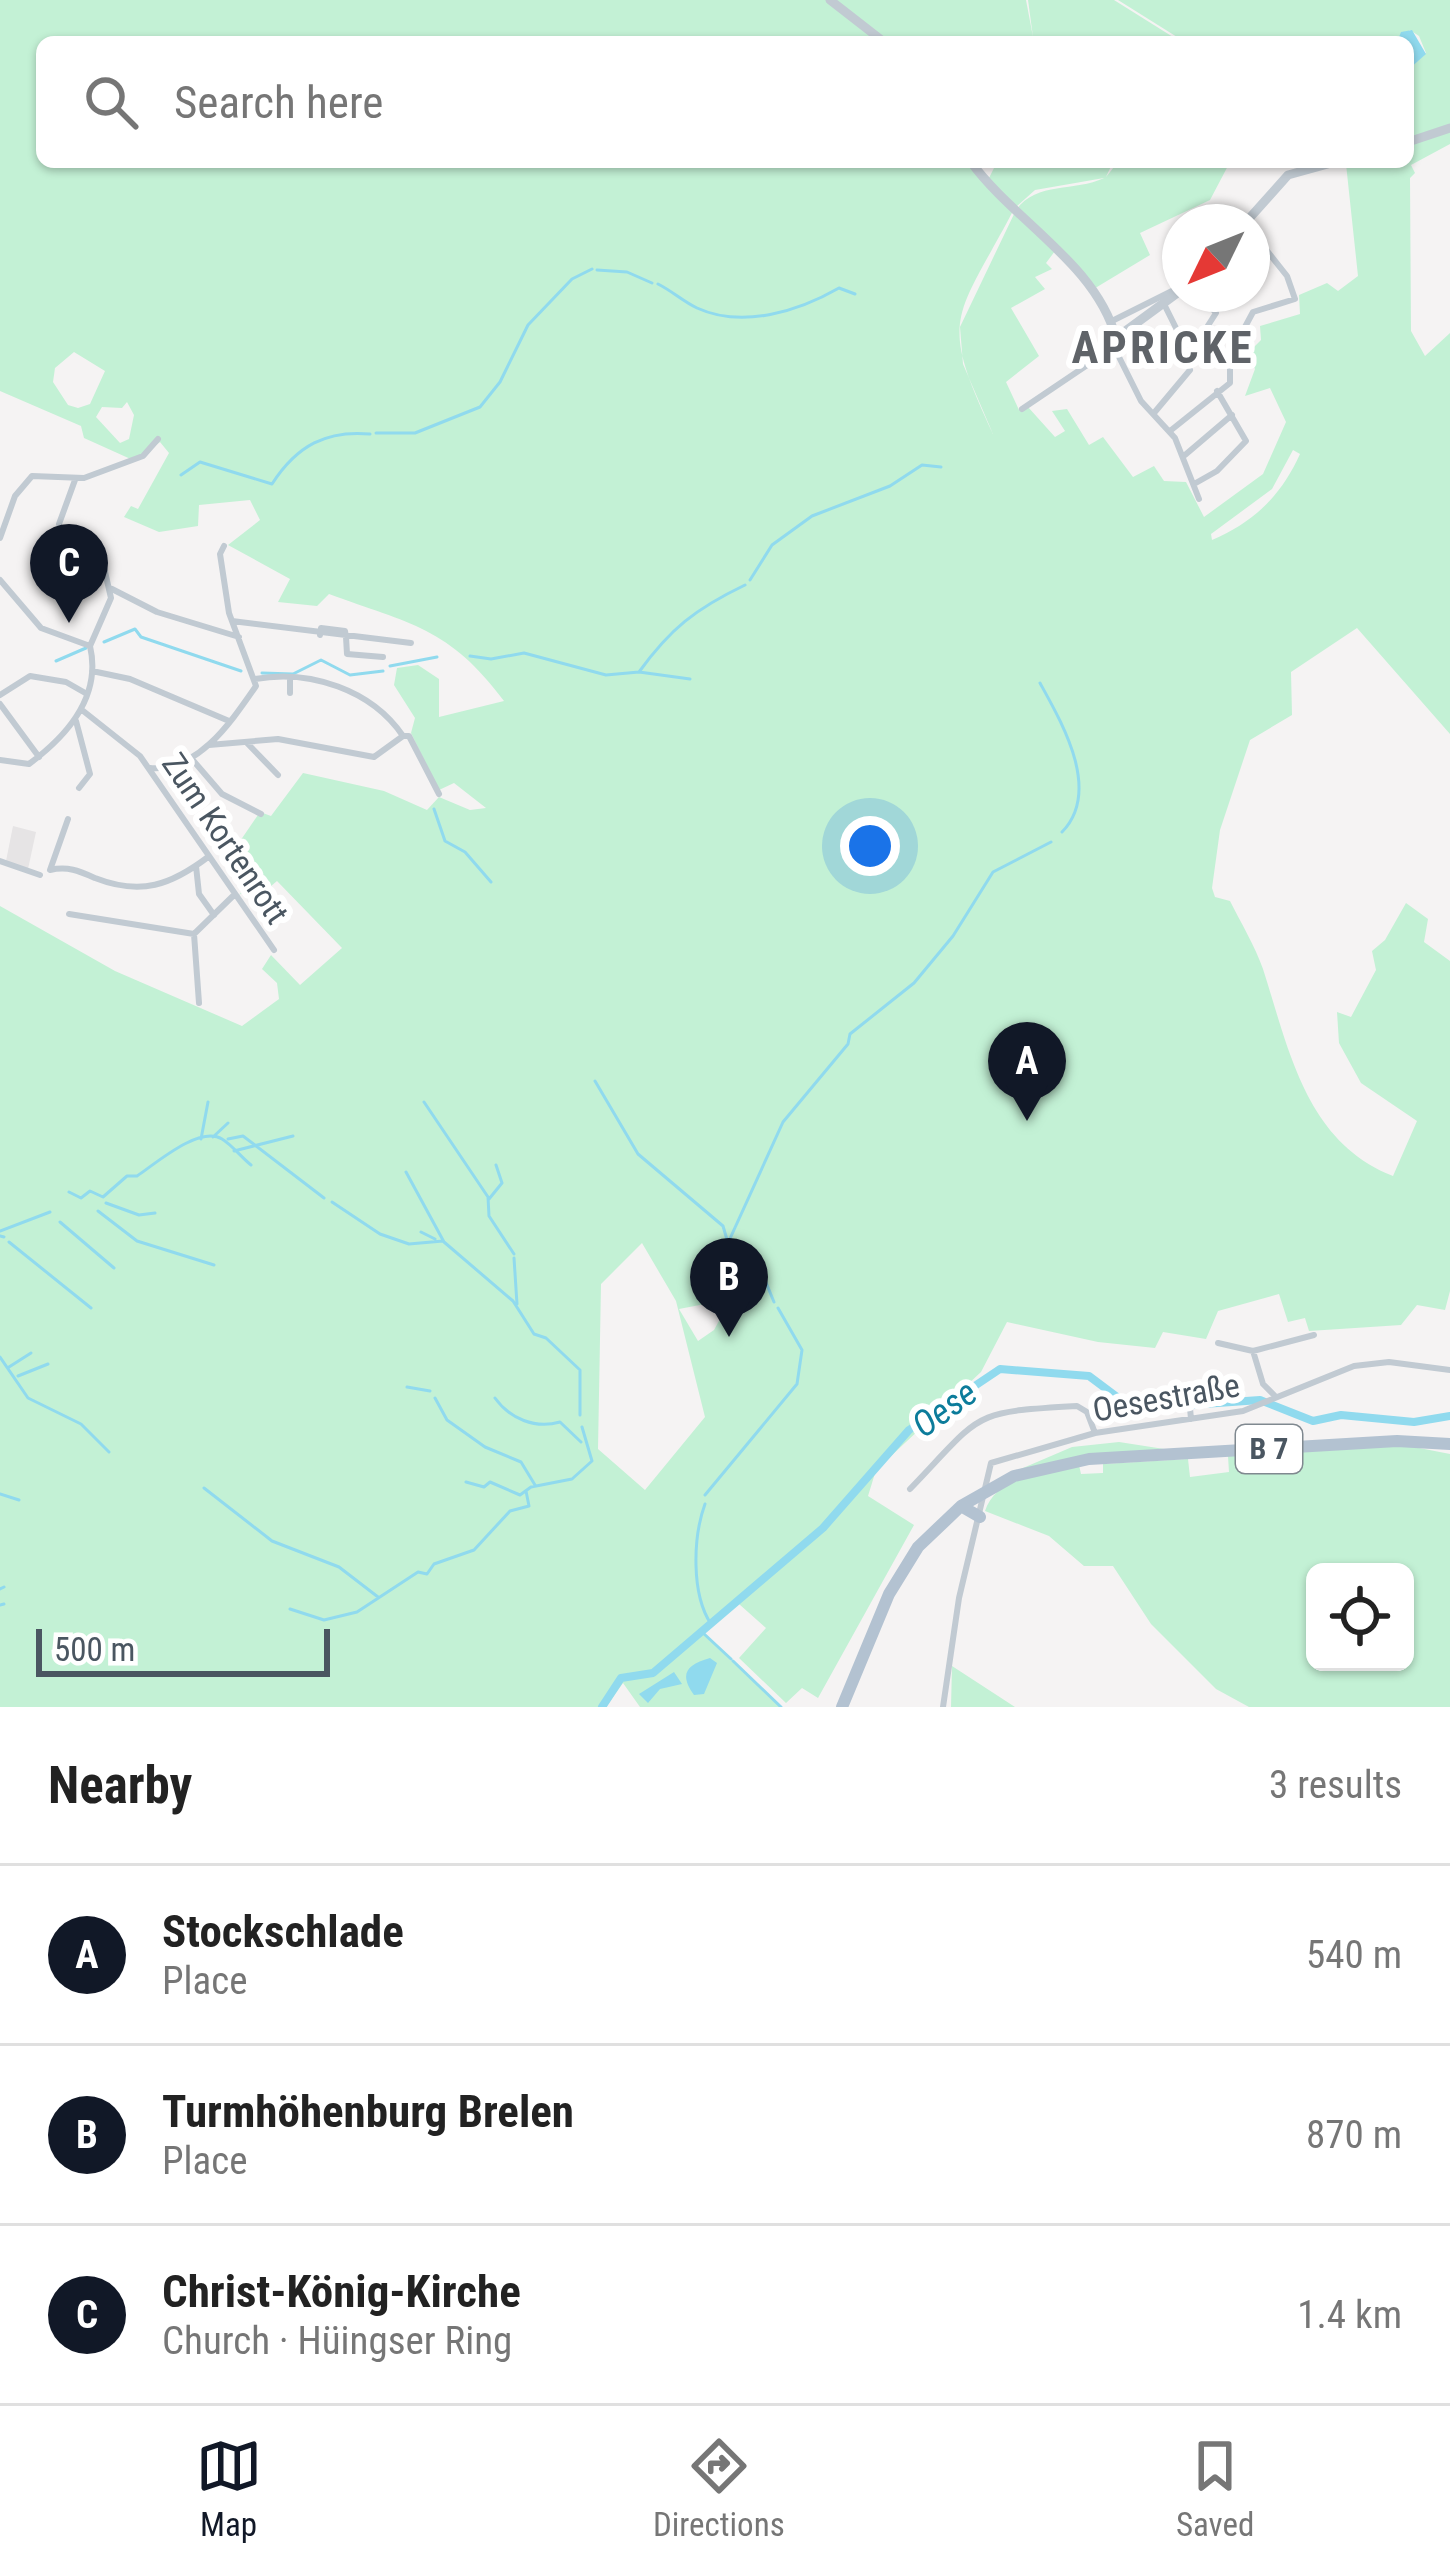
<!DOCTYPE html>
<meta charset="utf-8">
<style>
:root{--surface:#fff;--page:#f6f6f6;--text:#222;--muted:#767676;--line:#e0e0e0;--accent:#111827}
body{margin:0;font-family:"Roboto Condensed",sans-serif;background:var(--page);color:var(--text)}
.controls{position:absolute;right:36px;bottom:36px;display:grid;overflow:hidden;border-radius:18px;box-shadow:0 3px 9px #0004}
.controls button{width:108px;height:108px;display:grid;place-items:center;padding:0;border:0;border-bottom:3px solid var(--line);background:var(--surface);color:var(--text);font:60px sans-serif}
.compass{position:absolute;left:1162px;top:204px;width:108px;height:108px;border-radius:50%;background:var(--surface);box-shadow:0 3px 9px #0004;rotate:227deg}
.scale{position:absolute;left:36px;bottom:30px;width:294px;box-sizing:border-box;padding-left:12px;border:6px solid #4a5661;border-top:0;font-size:33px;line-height:42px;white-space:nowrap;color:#4a5661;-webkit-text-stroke:9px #fff;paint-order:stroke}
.you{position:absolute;left:870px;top:846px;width:42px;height:42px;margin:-30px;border:9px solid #fff;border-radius:50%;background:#1a73e8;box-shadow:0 0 0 18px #1a73e833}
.badge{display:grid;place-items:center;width:78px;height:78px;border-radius:50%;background:var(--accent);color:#fff;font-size:39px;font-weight:700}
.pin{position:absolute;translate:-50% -99px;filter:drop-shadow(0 3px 6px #0008)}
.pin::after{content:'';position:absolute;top:63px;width:42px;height:36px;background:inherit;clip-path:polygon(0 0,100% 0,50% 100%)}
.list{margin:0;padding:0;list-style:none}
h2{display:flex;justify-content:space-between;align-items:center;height:156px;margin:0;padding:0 48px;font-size:51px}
h2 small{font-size:39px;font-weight:400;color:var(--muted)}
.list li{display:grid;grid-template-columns:78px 1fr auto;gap:36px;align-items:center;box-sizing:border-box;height:180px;padding:0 48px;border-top:3px solid var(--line)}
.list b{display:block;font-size:45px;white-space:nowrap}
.list p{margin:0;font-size:39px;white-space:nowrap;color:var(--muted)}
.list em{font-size:39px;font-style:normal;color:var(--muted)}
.icon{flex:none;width:66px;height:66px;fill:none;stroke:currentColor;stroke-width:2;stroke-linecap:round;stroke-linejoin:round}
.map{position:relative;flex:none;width:1450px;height:1707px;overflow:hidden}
.search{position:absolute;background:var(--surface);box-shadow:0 3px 9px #0004;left:36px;right:36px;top:36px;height:132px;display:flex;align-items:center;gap:30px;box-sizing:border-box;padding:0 42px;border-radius:18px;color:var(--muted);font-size:45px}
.sheet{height:696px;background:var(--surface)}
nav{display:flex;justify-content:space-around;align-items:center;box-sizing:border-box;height:168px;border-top:3px solid var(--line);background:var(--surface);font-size:33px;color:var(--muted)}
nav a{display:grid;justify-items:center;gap:6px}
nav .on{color:var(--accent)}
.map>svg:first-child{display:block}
.education{fill:#e6e4e5}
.green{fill:#c3f1d5;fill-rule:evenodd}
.water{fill:#90daee}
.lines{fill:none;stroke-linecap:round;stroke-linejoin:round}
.stream{stroke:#90daee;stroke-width:3}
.river{stroke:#90daee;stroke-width:8}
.minor{stroke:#c1cad2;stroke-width:6}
.tertiary{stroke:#c1cad2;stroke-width:9}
.primary{stroke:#b3c2d1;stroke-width:12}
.labels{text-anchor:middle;stroke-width:12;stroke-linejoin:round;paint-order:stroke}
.shield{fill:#fff;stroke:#808990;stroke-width:3}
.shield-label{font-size:30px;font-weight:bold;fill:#4a5661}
.street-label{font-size:33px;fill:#4a5661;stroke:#fff}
.water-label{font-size:36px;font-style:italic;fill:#0c7c9b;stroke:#fff}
.district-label{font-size:45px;font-weight:bold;letter-spacing:3px;fill:#5f6368;stroke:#fff}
</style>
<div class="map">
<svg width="1450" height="1707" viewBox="0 0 1450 1707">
<rect width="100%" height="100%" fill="#f5f3f3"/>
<path class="education" d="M13,826L36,832L28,869L6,861Z"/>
<path class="green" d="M0,0H1026L1033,37L1028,0H1114L1181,42H42V162H968L1013,211C955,321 938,316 993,434L963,364L960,327L1015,212L1055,251L1046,263L1052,269L1035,277L1045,289L1011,308L1039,356L1006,382L1019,410L1028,407L1055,437L1065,431L1052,411L1067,409L1089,445L1103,437L1133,477L1154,466L1164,481L1186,482L1204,517L1263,474L1286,422L1270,388L1245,396L1255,369L1247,354L1261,340L1260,326L1300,314L1299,295L1327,283L1338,291L1358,276L1346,164L1408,162V70L1426,53L1419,36L1410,30L1397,42H1185L1118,0H1450V144L1411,165L1415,173L1410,178L1411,331L1425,356L1450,333V734L1357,628L1291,672L1292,715L1250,740L1220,830L1212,888L1215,897L1230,901C1241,923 1255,946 1263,969C1289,1050 1306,1142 1393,1176L1417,1121L1361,1083L1339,1043L1337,1012L1351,1017L1376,970L1372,951L1385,940L1406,903L1428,919L1424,942L1450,961V1291L1445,1310L1417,1305L1401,1325L1309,1331L1305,1318L1288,1322L1279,1294L1218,1311L1206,1339L1163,1332L1155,1348L1098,1342L1007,1322L981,1372L876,1470L868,1496L914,1525L818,1698L802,1688L786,1703L739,1658L766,1628L739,1604L703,1634L780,1707H640L623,1683L606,1707H0V906L115,971L242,1026L279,999L277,983L262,969L271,955L300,985L342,948L277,881L258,897L249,888L239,895L256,875L254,867L234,850L260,812L271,816L303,773L384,791L427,810L439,797L470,810L486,808L454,783L439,790L411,733L415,718L394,685L397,668L418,665L439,679V717L504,701C449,627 410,624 329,594L317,606L278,602L290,579L228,545L260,520L250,500L199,505L198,526L159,532L124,517L131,506L138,509L169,453L160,442L135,461L84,438L81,426L0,391ZM74,352L105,371L90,404L78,408L68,405L53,382L55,368ZM127,402L134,415L129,439L120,443L96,417L102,407L122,408ZM1293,450L1300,454C1281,496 1254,522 1212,540L1211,534L1272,489ZM642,1243L676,1301L705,1417L645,1490L598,1449L601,1284ZM731,1299L714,1330L698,1341L679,1309Z
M997,162H1113L1106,177L1118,162H1230L1210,200L1140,233L1150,255L1092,290L1016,210C1037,181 1075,192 1104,178L1035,190L1015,208L987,182Z
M1119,1442L1177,1451L1009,1474L1072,1447Z
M1404,1445L1450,1454V1707H1249L1216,1689L1151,1624L1113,1566H1084L1049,1536L985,1511C997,1474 1047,1472 1079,1465L1081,1474L1103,1473V1464L1188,1459L1190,1477L1229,1472L1228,1456ZM1315,1572H1405V1662H1315Z
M952,1666L1015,1707H951Z"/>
<path class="water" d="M1412,30L1426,54L1408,70V42H1397L1401,32Z
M728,1252L759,1273L738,1291L716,1266Z
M710,1658L717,1663L704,1694L694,1695C679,1674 686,1665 710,1658Z
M674,1672L682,1684L660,1689L648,1703L639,1694Z"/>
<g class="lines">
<path class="stream" d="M597,270L627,272L652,283
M658,284C672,291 684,302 697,308C743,329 799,311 839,288L855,294
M376,433H415L480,407L500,382L528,325L572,279L592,269
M181,475L200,462L272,484C297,445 327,430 370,434
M750,580L772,545L812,516L890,486L922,465L941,467
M104,642L135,629L141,637L241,671
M470,656L491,659L524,653L606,675L639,672C670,629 695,609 745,585
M56,661L86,648
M390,666L437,657
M639,672L690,679
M262,673L293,674L321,660L350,675L383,671
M1040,683C1062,723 1102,791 1062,832
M434,809L445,841L465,852L491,882
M595,1081L638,1154L723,1226L728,1243L760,1268L774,1302
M424,1102L488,1197L489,1216L514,1254
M213,1137L228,1123
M201,1139L208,1102
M228,1139L243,1136L324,1198
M234,1151L293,1136
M406,1172L444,1242L513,1301L534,1334L546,1338L580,1370V1415
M69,1192L81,1198L90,1191L103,1197L127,1176H137C154,1165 199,1125 222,1139C232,1145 241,1157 251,1165
M489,1199L502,1183L496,1165
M332,1202L380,1234L409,1244L443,1241
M106,1203L139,1215L155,1213
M98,1211L137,1241L214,1265
M60,1222L114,1268
M0,1231L50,1212
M421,1232L435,1239
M0,1236L4,1237
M9,1242L91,1308
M728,1243L783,1122L848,1044L850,1034L914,983L953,936L993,872L1051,842
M514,1258L517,1304
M0,1357L28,1398L81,1424L109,1452
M9,1367L31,1353
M18,1376L48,1364
M407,1387L430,1391
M435,1398L447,1420L485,1447L521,1462L535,1485
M495,1398C510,1419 535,1429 560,1422L581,1442
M466,1482L484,1487L490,1482L520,1495L531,1487L572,1479L592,1461L582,1427
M204,1488L272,1541L339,1567L378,1597
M0,1494L19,1500
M705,1495L797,1384L802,1350L778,1308
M705,1504C693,1537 691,1594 711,1624
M0,1589L4,1587
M0,1605L4,1604
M290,1609L324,1620L357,1612L418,1572L427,1574L434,1564L474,1550L510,1511L529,1506L526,1491
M702,1632L731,1659
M733,1661L781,1707"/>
<path class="river" d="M602,1707L621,1678L653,1673L823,1528L909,1430L1000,1369L1089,1376L1133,1409L1260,1400L1313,1421L1341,1415L1414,1422L1450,1416"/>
<path class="minor" d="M1165,306L1184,344L1200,338L1216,313L1200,294
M1112,321L1180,287
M1114,347L1141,401L1175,438L1199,499
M1022,409L1114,347
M1154,413L1190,370
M1170,431L1230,383V355L1253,312L1295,299L1287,276L1252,232
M1185,455L1232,415
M1194,484L1217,471L1246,441L1217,391
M59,524L75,480
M50,537L100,550L111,598L90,646
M0,538L15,496L32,476L84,478L143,456L158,439
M0,580L41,628L90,646C102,697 67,736 29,764L0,760
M112,589L157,612L239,637
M232,621L411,643
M320,635L321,628L345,631L346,637
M346,637L347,654L383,657
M92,671L130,679L229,721
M255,679C310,669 372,690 403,736H409L439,794
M290,693V677
M0,695L30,676L66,682L87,694
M0,704L39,757
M82,710L140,756L274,950
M76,721L90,774L79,788
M247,743L278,775
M209,745L278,739L374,757L403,736
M191,758L222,794L261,814
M150,768C198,772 231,722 256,686L229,613L220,554L224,546
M68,819L50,870C68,866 79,871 95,878C141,896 171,885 208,857
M0,861L40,875
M196,866L199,894L214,915
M69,914L194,934
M199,1003L194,934L235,894
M1218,1343L1253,1351L1314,1335
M1253,1351L1263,1384L1276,1397
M1189,1397L1191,1419
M910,1489C983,1413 969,1412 1077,1406L1087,1412L1095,1433
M943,1707L959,1598L991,1463L1095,1433L1243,1411L1354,1366L1389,1362L1450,1370"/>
<path class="tertiary" d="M830,0L884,42
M1408,142L1450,128
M971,162C1014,221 1096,264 1116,338L1180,291
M1246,222L1288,175L1335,162"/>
<path class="primary" d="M961,1506L980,1517
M842,1707L889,1594L918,1547L961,1506L1014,1476L1089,1459L1397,1441L1450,1444"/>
</g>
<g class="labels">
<rect class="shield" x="1236" y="1425" width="66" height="48" rx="9"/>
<g class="shield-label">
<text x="1269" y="1459">B 7</text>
</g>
<g class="street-label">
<text transform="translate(226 838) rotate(56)" y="12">Zum Kortenrott</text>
<text transform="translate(1166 1397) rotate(-10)" y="12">Oesestraße</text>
</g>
<g class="water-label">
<text transform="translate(944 1408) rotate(-36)" y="13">Oese</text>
</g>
<g class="district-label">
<text x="1163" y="363">APRICKE</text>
</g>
</g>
</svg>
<div class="controls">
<button><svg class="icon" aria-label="locate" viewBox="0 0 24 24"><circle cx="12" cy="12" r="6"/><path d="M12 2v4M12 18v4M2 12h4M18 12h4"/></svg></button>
</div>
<svg class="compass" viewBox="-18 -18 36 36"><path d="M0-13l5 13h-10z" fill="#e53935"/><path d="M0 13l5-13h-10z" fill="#767676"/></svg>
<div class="scale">500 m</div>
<div class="you"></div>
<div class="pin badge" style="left:1027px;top:1121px">A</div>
<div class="pin badge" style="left:729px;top:1337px">B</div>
<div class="pin badge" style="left:69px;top:623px">C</div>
<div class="search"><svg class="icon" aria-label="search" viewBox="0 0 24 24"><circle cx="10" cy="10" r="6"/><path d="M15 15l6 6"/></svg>Search here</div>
</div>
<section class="sheet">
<h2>Nearby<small>3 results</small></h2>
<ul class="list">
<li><span class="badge">A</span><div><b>Stockschlade</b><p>Place</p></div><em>540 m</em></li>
<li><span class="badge">B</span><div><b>Turmhöhenburg Brelen</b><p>Place</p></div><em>870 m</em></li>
<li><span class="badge">C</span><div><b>Christ-König-Kirche</b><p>Church · Hüingser Ring</p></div><em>1.4 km</em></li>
</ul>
</section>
<nav>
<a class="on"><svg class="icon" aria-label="map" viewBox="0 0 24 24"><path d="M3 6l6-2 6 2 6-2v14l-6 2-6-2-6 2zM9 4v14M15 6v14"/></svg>Map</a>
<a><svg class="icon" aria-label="directions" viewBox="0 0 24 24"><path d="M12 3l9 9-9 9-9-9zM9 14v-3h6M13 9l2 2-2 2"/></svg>Directions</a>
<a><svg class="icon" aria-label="saved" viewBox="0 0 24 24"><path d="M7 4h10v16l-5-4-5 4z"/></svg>Saved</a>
</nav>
